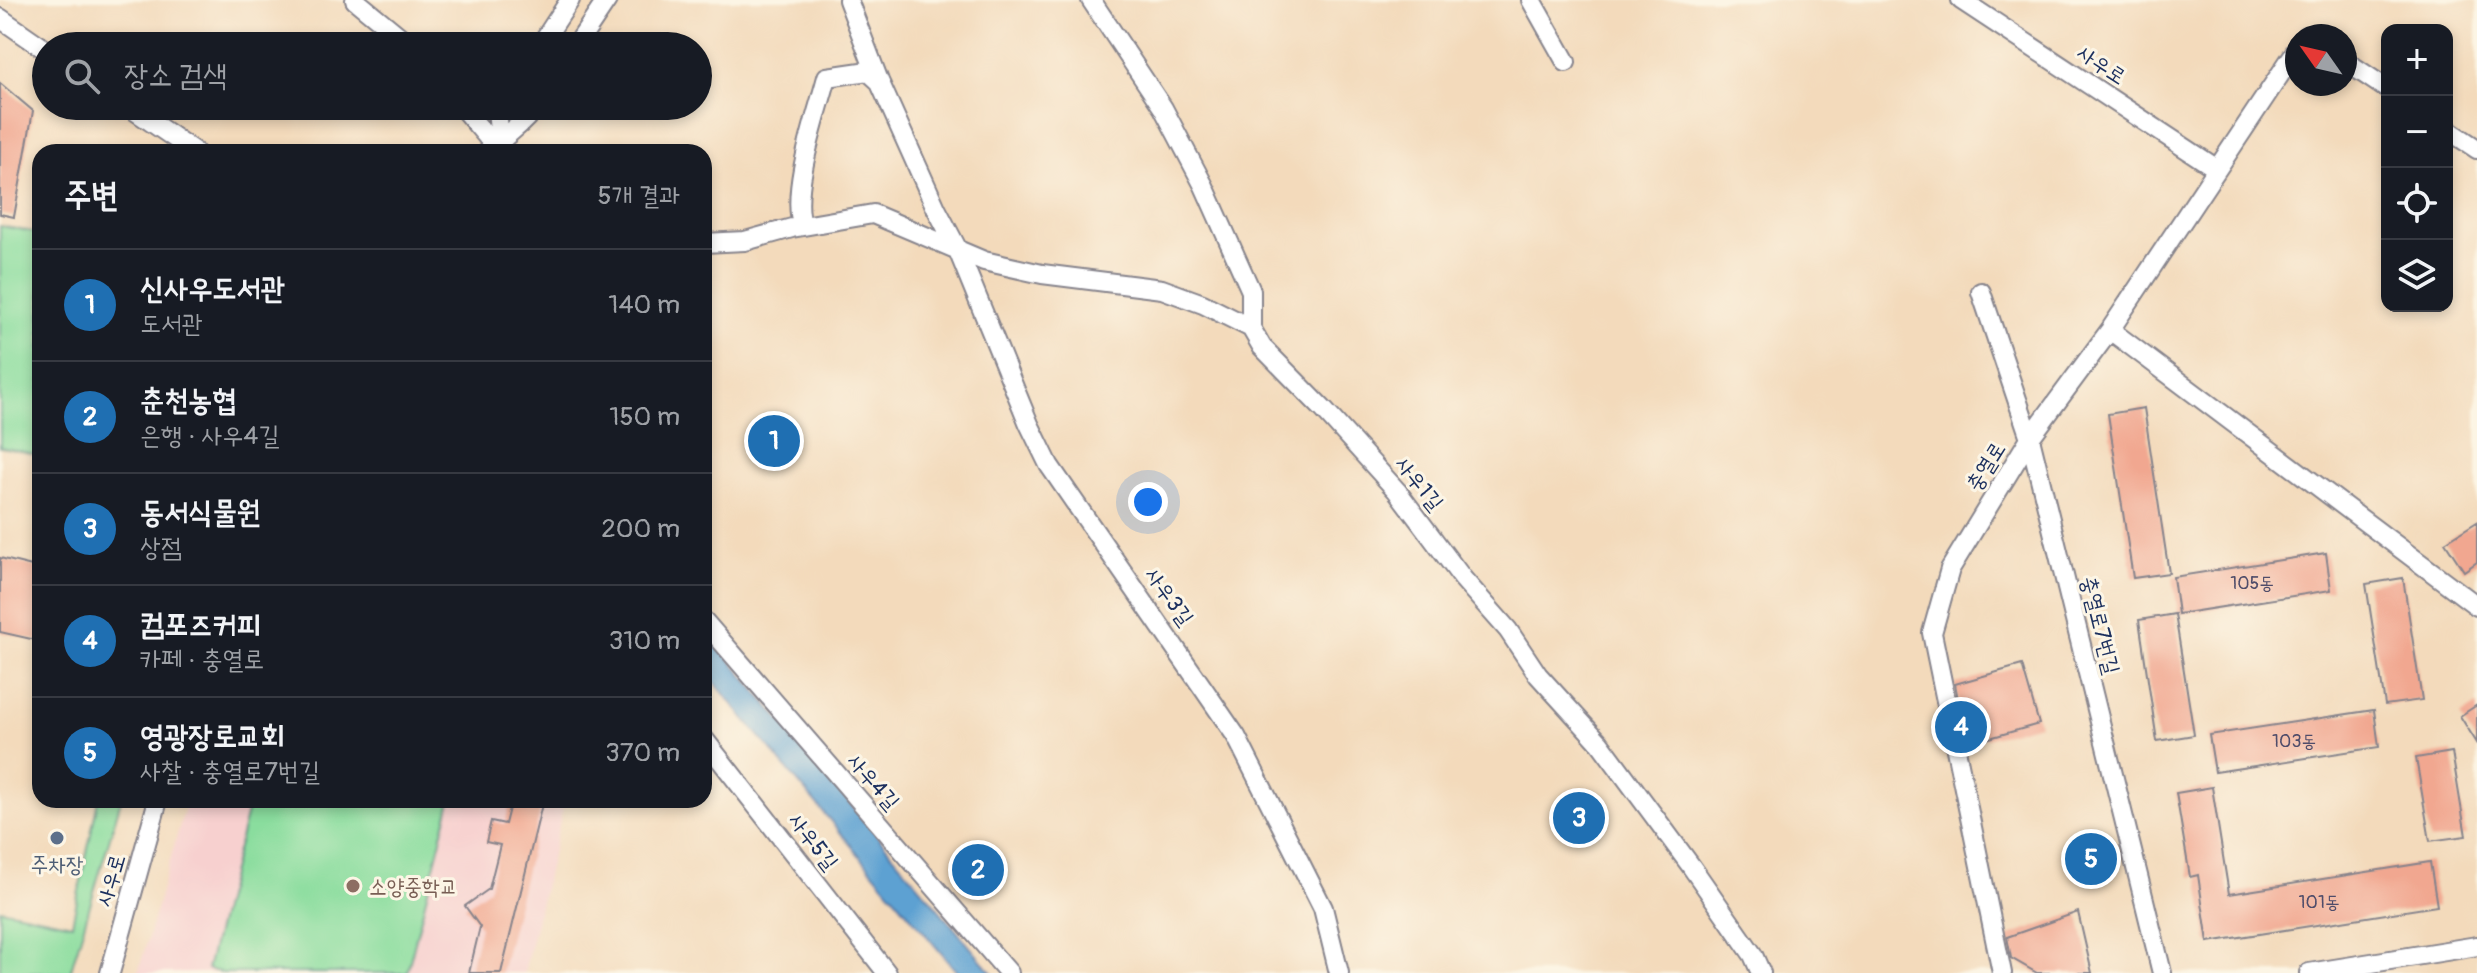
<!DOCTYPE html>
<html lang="ko">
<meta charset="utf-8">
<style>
:root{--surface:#171b24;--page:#242831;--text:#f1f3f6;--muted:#9ea1a6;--line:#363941;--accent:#1f6fb2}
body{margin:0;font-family:Pangolin,"Poor Story",sans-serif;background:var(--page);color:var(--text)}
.controls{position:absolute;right:24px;top:24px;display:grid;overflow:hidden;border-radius:16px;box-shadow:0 4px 12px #0003}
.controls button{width:72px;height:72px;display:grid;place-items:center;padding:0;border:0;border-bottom:2px solid var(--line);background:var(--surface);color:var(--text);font:40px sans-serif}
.compass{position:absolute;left:2285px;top:24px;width:72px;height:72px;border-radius:50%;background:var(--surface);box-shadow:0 4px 12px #0003;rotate:304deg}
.you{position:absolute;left:1148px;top:502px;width:28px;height:28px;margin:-20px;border:6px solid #fff;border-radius:50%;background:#1a73e8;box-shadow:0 0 0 12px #1a73e833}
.badge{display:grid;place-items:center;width:52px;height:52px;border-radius:50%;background:var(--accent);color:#fff;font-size:26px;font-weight:700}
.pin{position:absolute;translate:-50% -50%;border:4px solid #fff;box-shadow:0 2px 8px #0006}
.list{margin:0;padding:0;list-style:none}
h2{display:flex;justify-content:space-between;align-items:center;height:104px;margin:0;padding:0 32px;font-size:34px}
h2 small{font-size:26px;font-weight:400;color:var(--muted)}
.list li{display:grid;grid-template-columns:52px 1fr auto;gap:24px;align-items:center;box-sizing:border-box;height:112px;padding:0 32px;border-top:2px solid var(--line)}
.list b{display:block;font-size:30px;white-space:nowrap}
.list p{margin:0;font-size:26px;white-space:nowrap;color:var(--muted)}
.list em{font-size:26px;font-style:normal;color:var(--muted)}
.icon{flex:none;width:44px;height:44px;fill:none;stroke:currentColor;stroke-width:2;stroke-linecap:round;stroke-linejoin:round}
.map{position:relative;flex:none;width:2477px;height:973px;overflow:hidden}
.search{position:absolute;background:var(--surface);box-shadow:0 4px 12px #0003;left:32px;top:32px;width:680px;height:88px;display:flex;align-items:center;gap:20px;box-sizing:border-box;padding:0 28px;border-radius:44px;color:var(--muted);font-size:30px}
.panel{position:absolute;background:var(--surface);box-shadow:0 4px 12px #0003;left:32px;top:144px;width:680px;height:664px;border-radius:24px}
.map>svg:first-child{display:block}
.built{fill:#f7d0cf}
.green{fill:#8add9e;stroke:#52867e;stroke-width:2}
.water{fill:#5da1d2;stroke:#3c6898;stroke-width:2}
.building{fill:#f1a790}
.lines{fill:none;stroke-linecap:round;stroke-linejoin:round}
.minor-casing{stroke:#87848c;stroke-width:22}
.minor{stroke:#fff;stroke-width:18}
.service-dot{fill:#5c6f8a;stroke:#fcf5e5;stroke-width:3}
.education-dot{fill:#8d6e63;stroke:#fcf5e5;stroke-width:3}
.labels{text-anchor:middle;stroke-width:6;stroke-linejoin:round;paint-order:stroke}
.number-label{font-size:18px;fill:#504d6a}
.street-label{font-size:22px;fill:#1b2f5e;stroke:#fcf5e5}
.service-label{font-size:22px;fill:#4e5e75;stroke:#fcf5e5}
.education-label{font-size:22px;fill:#785e54;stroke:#fcf5e5;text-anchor:start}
</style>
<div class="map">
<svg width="2477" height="973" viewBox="0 0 2477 973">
<rect width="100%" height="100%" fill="#fcf5e5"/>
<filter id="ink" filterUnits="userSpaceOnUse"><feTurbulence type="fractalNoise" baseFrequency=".0125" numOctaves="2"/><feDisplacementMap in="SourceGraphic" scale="16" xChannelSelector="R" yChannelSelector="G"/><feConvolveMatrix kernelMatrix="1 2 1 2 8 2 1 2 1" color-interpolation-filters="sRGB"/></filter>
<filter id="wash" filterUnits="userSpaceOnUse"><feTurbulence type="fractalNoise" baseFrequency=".006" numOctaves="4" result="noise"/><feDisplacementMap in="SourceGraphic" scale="32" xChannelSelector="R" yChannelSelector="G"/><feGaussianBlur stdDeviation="1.8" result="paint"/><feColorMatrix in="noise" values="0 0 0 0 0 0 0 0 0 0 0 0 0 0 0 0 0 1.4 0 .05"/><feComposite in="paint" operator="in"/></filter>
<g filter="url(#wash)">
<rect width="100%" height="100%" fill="#f3dabb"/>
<path class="built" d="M187,800H565L524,973H138Z"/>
<path class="green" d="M0,226L40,233V455L0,447Z
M98,800H121L70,973H0V909L72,924Z
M250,800H451L407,973H223L207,969Z"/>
<path class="water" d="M704,629L992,973H958L704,670Z"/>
<g id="blocks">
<path class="building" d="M0,83L33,111L14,217L0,214Z
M2144,408L2169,573L2133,578L2108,414Z
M2477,522V562L2464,571L2445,542Z
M2326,553L2331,590L2178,614L2173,577Z
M0,558L40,568V641L0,632Z
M2403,578L2422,700L2385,705L2366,584Z
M2175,614L2194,735L2157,741L2139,620Z
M2022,665L2039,724L1986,739L1983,730L1965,735L1955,684Z
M2477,705V743L2460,716Z
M2374,710L2379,747L2215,772L2209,735Z
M2452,752L2466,836L2430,841L2416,758Z
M2212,787L2229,894L2430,862L2437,906L2208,942L2198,875L2190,877L2176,793Z
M511,800H543L501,973H469L480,927L465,906L489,889L500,845L486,842L491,821L505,824Z
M2078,912L2092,973H2037L2011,958L2007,937Z"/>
</g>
</g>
<g filter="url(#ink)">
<use href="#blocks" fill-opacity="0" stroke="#87848c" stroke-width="2"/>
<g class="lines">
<defs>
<path id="minor" d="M355,0L411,46
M848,0L879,81L936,208L957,248L1029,424L1049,465L1236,736L1323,908L1339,973
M1091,0L1163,108L1204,186L1251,291V328L1262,347L1323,409L1397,491L1463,579L1508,630L1538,675L1600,743L1691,866L1753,955L1761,973
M1531,0L1566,62
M1961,0L2217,169
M0,18L46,50
M2306,36H2307
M540,46L570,0
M576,46L607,0
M2345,61L2387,89
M128,106L195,152
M461,106L500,152
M2447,129L2477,149
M500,139L497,110L500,106
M491,152C506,132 521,128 536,106
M803,226C789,194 818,112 827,77L868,71L879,81
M704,243L745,241L792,228L873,214L984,261L1042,274L1162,289L1203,304L1251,328
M1981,292L2030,438L2162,973
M2110,330L2477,606
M704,621L1009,973
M704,739L887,973
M110,973L158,800
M2002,973L1932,633L1950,569L2030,438L2110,330L2297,49
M2309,973L2477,946"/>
</defs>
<use href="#minor" class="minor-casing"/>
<use href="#minor" class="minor"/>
</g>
</g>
<circle class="service-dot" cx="57" cy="838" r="8"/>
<circle class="education-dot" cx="353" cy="886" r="8"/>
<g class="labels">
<g class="number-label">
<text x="2252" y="589">105동</text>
<text x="2294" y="747">103동</text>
<text x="2319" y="908">101동</text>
</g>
<g class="street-label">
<text transform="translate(2102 64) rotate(33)" y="8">사우로</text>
<text transform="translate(1985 466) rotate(-58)" y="8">충열로</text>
<text transform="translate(1420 483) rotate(51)" y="8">사우1길</text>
<text transform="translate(1170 596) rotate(54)" y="8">사우3길</text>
<text transform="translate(2101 625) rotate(76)" y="8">충열로7번길</text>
<text transform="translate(874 781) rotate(49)" y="8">사우4길</text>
<text transform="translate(814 841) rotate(52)" y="8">사우5길</text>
<text transform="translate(110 880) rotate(-74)" y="8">사우로</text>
</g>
<g class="service-label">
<text x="57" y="872">주차장</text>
</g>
<g class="education-label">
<text x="369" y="894">소양중학교</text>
</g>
</g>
</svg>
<div class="controls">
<button>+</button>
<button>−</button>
<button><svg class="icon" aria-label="locate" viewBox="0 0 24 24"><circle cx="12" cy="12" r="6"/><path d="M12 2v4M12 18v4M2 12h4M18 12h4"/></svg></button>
<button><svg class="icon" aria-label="layers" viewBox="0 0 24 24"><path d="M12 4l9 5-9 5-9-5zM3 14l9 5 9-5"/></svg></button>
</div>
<svg class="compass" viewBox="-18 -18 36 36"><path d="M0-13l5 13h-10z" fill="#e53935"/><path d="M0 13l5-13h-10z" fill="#9ea1a6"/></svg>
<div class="you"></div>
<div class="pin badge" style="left:774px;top:441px">1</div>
<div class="pin badge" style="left:978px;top:870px">2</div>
<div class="pin badge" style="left:1579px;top:818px">3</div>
<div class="pin badge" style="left:1961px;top:727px">4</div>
<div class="pin badge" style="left:2091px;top:859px">5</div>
<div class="search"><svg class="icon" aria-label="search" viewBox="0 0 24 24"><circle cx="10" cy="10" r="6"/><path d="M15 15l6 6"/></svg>장소 검색</div>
<section class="panel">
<h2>주변<small>5개 결과</small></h2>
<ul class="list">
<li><span class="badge">1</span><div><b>신사우도서관</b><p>도서관</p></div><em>140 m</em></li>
<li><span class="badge">2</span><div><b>춘천농협</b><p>은행 · 사우4길</p></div><em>150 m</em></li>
<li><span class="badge">3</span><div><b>동서식물원</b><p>상점</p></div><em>200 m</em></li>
<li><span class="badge">4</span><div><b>컴포즈커피</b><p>카페 · 충열로</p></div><em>310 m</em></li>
<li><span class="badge">5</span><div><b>영광장로교회</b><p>사찰 · 충열로7번길</p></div><em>370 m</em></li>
</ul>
</section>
</div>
